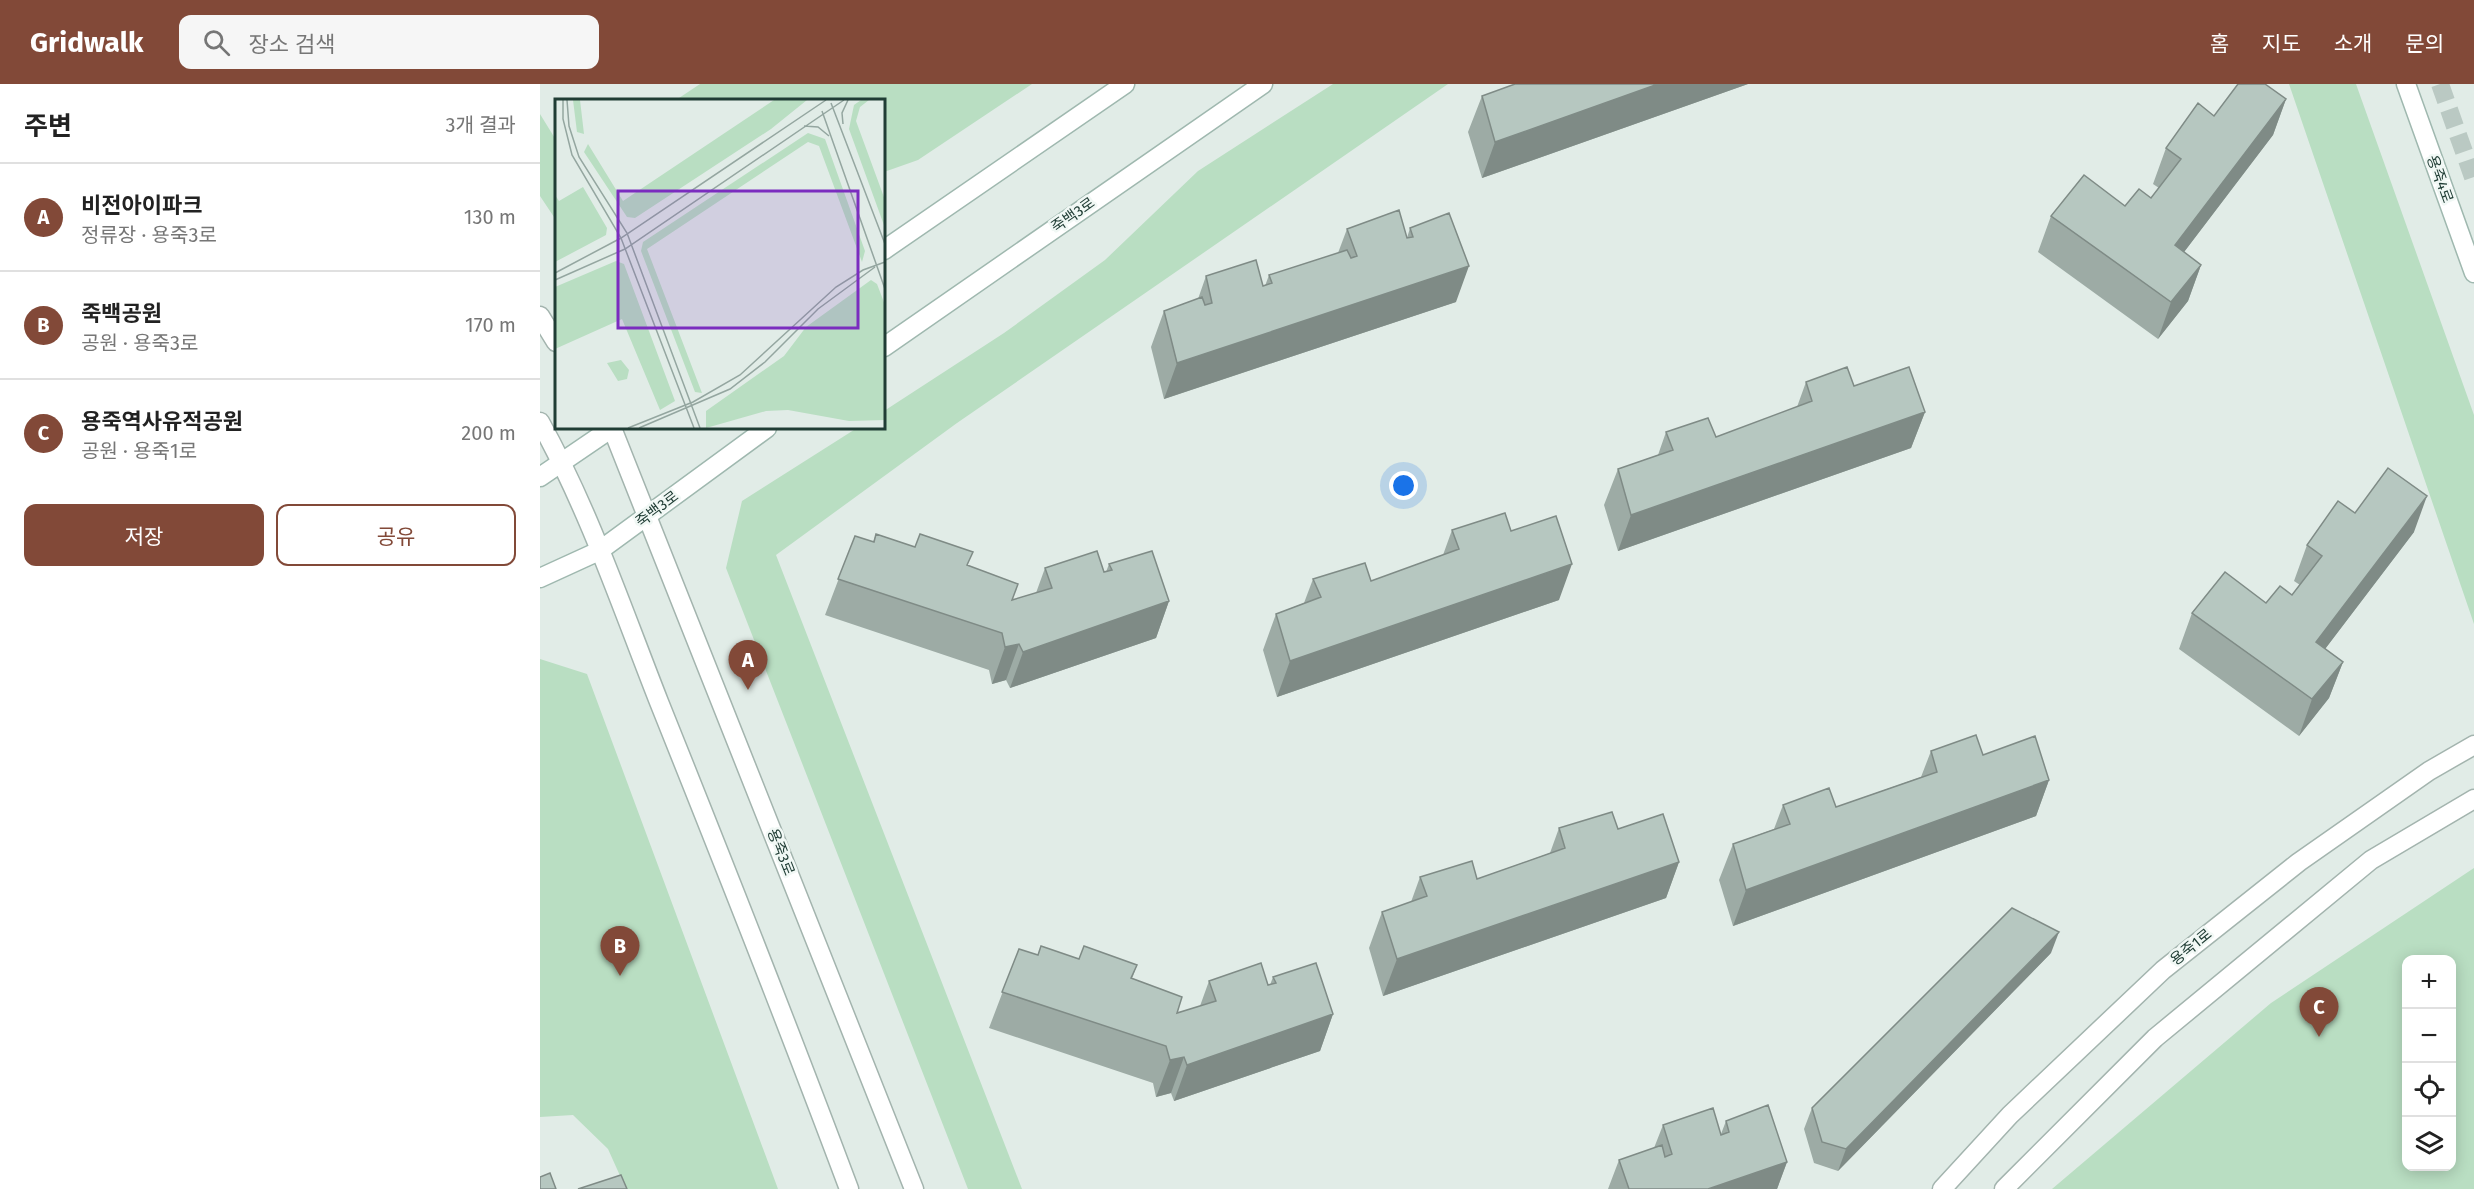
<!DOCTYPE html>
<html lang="ko">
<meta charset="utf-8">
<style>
:root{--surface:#fff;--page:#f6f6f6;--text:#222;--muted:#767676;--line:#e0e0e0;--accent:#824938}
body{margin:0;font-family:"Fira Sans","Noto Sans KR",sans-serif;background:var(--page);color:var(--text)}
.controls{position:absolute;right:18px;bottom:18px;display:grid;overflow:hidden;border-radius:12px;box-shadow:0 3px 15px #0003}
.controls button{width:54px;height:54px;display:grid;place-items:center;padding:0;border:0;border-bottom:2px solid var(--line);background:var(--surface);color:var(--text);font:30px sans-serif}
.you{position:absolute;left:864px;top:402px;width:21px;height:21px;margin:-15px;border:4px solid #fff;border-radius:50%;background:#1a73e8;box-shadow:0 0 0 9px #1a73e833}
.badge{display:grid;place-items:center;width:39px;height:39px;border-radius:50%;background:var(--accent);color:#fff;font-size:20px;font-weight:700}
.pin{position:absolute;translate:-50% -50px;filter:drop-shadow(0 2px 3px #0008)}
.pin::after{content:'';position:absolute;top:32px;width:21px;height:18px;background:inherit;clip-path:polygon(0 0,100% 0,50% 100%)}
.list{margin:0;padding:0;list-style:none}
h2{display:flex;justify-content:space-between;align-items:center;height:78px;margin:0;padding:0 24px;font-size:26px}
h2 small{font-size:20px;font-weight:400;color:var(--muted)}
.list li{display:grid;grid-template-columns:39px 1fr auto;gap:18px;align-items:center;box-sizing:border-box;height:108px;padding:0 24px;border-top:2px solid var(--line)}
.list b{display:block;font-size:22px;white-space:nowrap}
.list p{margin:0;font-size:20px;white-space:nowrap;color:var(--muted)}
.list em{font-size:20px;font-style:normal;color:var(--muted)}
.actions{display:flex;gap:12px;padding:18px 24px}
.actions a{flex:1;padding:14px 0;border:2px solid var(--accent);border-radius:12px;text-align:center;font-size:21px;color:var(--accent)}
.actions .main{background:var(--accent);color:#fff}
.icon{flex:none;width:33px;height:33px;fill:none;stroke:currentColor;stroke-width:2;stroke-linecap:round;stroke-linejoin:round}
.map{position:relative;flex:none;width:1934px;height:1105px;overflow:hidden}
header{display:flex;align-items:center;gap:36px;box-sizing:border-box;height:84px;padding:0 30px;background:var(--accent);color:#fff}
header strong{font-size:28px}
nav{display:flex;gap:33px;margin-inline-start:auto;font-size:21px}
.search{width:420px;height:54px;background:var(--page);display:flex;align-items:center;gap:15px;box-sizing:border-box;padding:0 21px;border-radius:12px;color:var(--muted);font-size:22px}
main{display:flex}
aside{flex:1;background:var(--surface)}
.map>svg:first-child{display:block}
.green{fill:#b9dec2;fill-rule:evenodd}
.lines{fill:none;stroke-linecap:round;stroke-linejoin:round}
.secondary-tunnel{stroke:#bac9c3;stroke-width:18;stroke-dasharray:18 9;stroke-linecap:butt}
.tertiary-casing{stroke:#a3b4ae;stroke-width:21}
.secondary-casing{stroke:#9fb8af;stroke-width:21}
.tertiary{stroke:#fff;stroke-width:18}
.secondary{stroke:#fff;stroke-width:18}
.wall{fill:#9daba5}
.shaded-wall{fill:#7f8b86}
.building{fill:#b6c7c0;stroke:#7f8b86;stroke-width:1.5}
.labels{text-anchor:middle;stroke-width:5;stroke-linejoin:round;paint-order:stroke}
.street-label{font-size:15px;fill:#203d35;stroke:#f1f8f5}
.inset-road{fill:none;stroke:#94a6a0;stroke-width:1.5}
.view{fill:#7b2cbf;fill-opacity:0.15;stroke:#7b2cbf;stroke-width:3}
.inset-edge{fill:none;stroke:#203d35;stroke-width:3}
</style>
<header>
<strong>Gridwalk</strong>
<div class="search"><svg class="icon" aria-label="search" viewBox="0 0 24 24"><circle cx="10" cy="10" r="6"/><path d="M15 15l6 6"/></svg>장소 검색</div>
<nav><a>홈</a><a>지도</a><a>소개</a><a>문의</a></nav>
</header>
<main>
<aside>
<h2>주변<small>3개 결과</small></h2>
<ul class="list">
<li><span class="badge">A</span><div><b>비전아이파크</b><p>정류장 · 용죽3로</p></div><em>130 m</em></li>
<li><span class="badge">B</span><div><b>죽백공원</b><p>공원 · 용죽3로</p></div><em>170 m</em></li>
<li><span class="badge">C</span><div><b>용죽역사유적공원</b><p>공원 · 용죽1로</p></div><em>200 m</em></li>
</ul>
<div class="actions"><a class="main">저장</a><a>공유</a></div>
</aside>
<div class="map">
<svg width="1934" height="1105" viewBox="0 0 1934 1105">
<rect width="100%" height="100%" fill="#e1ece7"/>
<path class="green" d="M160,0H492L378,76L344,88V16H136Z
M793,0H908L417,339L236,471L482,1105H428L186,484L202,417L317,344H344V327L464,249L565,176L658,87Z
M1749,0H1816L1934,331V540Z
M0,30L16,56V136L0,112Z
M0,575L47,590L238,1105H86L68,1065L33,1031L0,1033Z
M1934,784V1105H1512L1731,919ZM1866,876H1912V1082H1866Z"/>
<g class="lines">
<path class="secondary-tunnel" d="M1900,0L1934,96"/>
<defs>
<path id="tertiary" d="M0,232L16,258
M0,338C49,426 82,524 119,618C184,780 248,942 309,1105
M72,344L374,1105
M1402,1105L1470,1031L1623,886L1759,778L1889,687L1934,661
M1464,1105L1615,954L1831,776L1934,715"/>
<path id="secondary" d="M1866,0L1934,189
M344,166L585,0
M344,263L723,0
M0,393L72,344
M0,494L59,467L227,344"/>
</defs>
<use href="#tertiary" class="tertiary-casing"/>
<use href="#secondary" class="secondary-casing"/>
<use href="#tertiary" class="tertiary"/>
<use href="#secondary" class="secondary"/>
</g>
<path class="wall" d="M1208,0L942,94L928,48L942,12Z
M1746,15L1733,51L1644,168L1661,181L1648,217L1618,255L1498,168L1511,132L1585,122L1611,114L1619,104L1613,100L1626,64L1674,32Z
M870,144L916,218L624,315L611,263L624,227L658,215L666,192L723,202H725L729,191L798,169L807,145L867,154Z
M1266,298L1314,302L1385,328L1371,364L1078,467L1064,421L1078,385L1118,371L1126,348L1176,353L1257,323Z
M1815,429L1874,448L1785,565L1803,578L1789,614L1759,652L1639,565L1652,529L1726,519L1752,511L1760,501L1754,497L1767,461Z
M912,446L971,447L1019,516L737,613L723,566L736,530L764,519L773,495L831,497L903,471Z
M336,450L428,482L472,516L496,509L505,484L564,488H566L569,480L629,517L616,554L470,604L466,596L452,600L449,586L285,531L315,452L333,458Z
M1391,667L1443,671L1509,696L1496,732L1193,842L1179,796L1193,760L1234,745L1243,721L1296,723L1381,693Z
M1019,744L1078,745L1139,778L1126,814L843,912L829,864L842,828L871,818L880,793L937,795L1010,769Z
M479,865L498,871L597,881L592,895L637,929L660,922L669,897L728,901H730L733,893L793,930L780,967L634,1017L631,1009L616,1013L613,999L449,944Z
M1511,869L1298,1087L1274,1079L1264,1045L1272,1024Z
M1186,1037L1247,1078L1237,1105H1068L1079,1076L1114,1064L1123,1041L1181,1050Z"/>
<path class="shaded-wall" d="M1118,0H1208L942,94L955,58Z
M1746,15L1733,51L1622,197L1635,161Z
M1661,181L1648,217L1618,255L1631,218Z
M929,182L916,218L624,315L637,279Z
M1385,328L1371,364L1078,467L1091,431Z
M1887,412L1874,448L1763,594L1776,558Z
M1032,480L1019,516L737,613L750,577Z
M629,517L616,554L470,604L483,568Z
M479,560L466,596L452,600L465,563Z
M1803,578L1789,614L1759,652L1772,615Z
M1509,696L1496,732L1193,842L1206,806Z
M1139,778L1126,814L843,912L857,875Z
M1519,848L1511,869L1298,1087L1306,1065Z
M793,930L780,967L634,1017L647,981Z
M644,973L631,1009L616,1013L630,976Z
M1247,1078L1237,1105H1168Z"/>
<path class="building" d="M975,0H1118L955,58L942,12Z
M1698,0H1725L1746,15L1635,161L1661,181L1631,218L1511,132L1544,91L1585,122L1599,105L1611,114L1641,75L1626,64L1658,19L1674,32Z
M859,126L867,154L873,153L870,144L909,129L929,182L637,279L624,227L662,213L665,221L672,219L666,192L716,176L723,202L732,199L729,191L807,166L811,174L817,172L807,145Z
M1307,283L1314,302L1369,283L1385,328L1091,431L1078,385L1133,366L1126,348L1168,334L1176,353L1272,317L1266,298Z
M1848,384L1887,412L1776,558L1803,578L1772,615L1652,529L1685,488L1726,519L1740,502L1752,511L1782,472L1767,461L1798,417L1815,429Z
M965,429L971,447L1016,432L1032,480L750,577L736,530L781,513L773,495L825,479L831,497L919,465L912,446Z
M336,450L375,463L380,450L433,468L427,481L478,500L472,516L512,504L505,484L557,467L564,488L572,486L569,480L612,467L629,517L483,568L479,560L465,563L462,549L298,495L315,452L334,458Z
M1436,651L1443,671L1495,652L1509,696L1206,806L1193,760L1250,740L1243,721L1289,704L1296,723L1397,688L1391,667Z
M1072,728L1078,745L1123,730L1139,778L857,875L842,828L887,812L880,793L932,777L937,795L1025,764L1019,744Z
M1472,824L1519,848L1306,1065L1282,1058L1272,1024Z
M501,862L539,875L544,862L597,881L591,894L642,913L637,929L676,917L669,897L721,879L728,901L736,899L733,893L776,879L793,930L647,981L644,973L630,976L626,962L462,908L479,865L498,871Z
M1228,1021L1247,1078L1168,1105H1089L1079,1076L1122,1061L1125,1073L1132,1070L1123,1041L1173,1024L1181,1051L1189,1048L1186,1037Z
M10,1089L16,1105H0V1093Z
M81,1091L87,1105H38Z"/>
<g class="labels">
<g class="street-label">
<text transform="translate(1900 95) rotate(70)" y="5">용죽4로</text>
<text transform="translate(533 131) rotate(-35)" y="5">죽백3로</text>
<text transform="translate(117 425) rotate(-37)" y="5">죽백3로</text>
<text transform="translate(241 768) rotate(68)" y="5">용죽3로</text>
<text transform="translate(1651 863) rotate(-39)" y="5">용죽1로</text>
</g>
</g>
<g transform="translate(15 15)">
<rect width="330" height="330" fill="#e1ece7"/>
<path d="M18,1H25L29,35L22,33ZM219,1H252L216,30L80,119L72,118L29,53L33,45L68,102ZM306,1H314L305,8L301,22L330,101V129L294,30L299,6ZM253,34L270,40L310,152L307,163L264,47L253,43L92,150L147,294L140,293L86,152L88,143ZM28,88L52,129L51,136L0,163V96L4,102ZM61,162L69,165L120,302L105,311L67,220L0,250V188ZM316,181L322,185L330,206V321L294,322L233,311L211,312L151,329V312L229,257L251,228ZM66,261L74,271L72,280L63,282L52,264Z" fill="#b9dec2"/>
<path class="inset-road" d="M8,1V20L17,56L66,139L139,329M12,1L14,27L24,58L72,134L145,329M276,4L330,145M267,12L330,190M288,25L287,14L293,1M249,27L263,28L274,37M0,174L66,139L271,1M0,181L70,150L289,1M73,329L138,303L185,276L281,188L308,171L330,163M84,329L175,290L210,263L263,210L320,168"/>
<path class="view" d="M63,92H303V229H63Z"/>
<rect width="330" height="330" class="inset-edge"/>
</g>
</svg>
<div class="controls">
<button>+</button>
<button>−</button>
<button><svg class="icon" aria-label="locate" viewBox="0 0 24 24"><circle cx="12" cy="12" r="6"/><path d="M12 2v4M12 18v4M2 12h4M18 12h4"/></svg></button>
<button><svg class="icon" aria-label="layers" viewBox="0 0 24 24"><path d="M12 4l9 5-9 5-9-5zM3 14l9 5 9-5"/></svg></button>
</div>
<div class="you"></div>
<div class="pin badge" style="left:208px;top:606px">A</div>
<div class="pin badge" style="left:80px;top:892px">B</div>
<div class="pin badge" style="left:1779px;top:953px">C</div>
</div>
</main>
